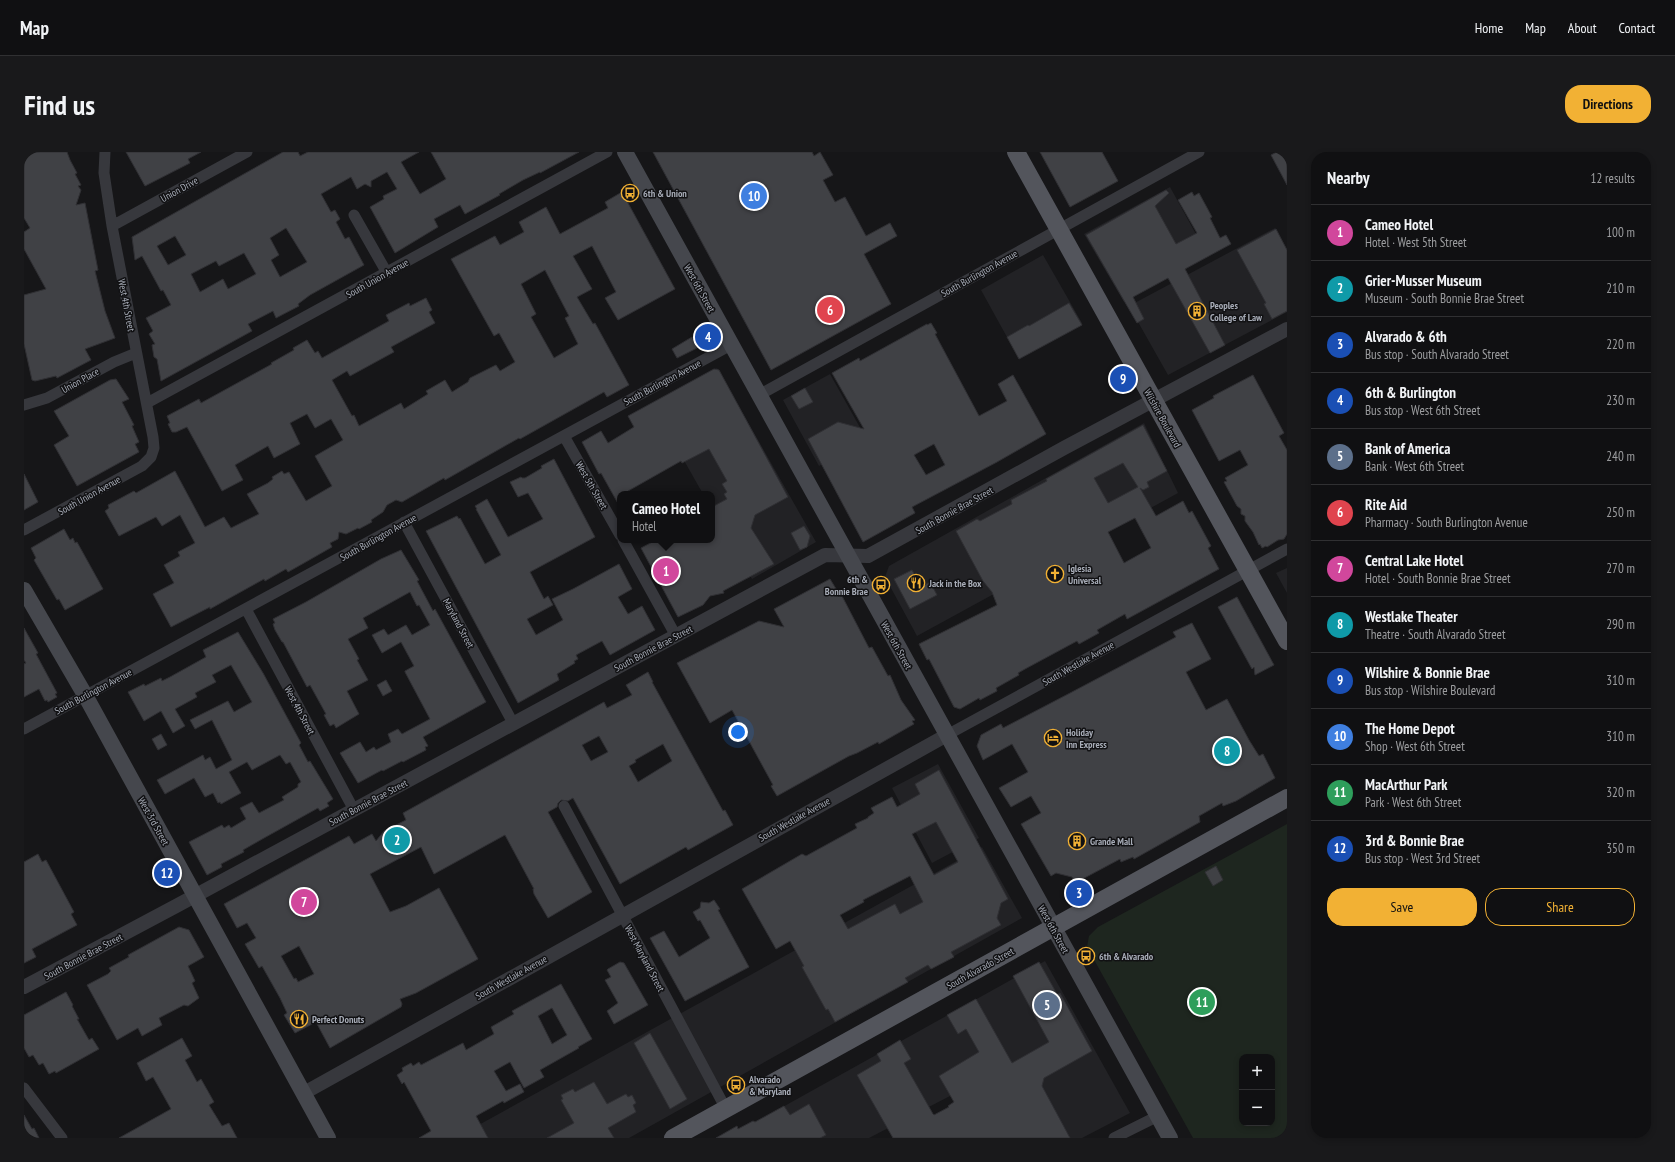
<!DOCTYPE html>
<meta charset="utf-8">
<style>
:root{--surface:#101012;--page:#19191b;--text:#f1f3f6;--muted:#9c9d9f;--line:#303032;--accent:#f2b134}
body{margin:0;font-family:"PT Sans Narrow",sans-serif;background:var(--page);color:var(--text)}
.controls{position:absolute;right:12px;bottom:12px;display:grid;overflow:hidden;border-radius:8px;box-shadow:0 2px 6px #0003}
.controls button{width:36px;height:36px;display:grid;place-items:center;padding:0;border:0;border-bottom:1px solid var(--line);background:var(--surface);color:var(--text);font:20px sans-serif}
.you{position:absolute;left:714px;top:580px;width:14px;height:14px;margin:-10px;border:3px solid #fff;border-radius:50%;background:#1a73e8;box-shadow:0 0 0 6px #1a73e833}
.badge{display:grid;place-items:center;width:26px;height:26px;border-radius:50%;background:var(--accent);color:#fff;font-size:13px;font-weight:700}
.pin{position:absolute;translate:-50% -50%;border:2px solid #fff;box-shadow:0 1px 4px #0006}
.popup{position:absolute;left:593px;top:339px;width:98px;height:52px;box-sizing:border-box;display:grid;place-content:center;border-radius:8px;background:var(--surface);filter:drop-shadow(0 1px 3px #0005);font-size:13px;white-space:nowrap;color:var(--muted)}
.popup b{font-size:15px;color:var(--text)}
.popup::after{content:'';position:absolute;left:50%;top:100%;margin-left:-8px;border:8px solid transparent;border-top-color:var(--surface)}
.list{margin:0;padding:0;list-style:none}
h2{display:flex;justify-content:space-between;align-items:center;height:52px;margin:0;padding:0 16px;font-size:17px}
h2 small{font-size:13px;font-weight:400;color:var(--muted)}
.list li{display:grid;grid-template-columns:26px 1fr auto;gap:12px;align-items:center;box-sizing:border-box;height:56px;padding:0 16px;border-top:1px solid var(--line)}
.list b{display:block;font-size:15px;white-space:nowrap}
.list p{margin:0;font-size:13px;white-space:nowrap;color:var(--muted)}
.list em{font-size:13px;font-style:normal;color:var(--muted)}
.actions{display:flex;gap:8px;padding:12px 16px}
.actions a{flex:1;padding:9px 0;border:1px solid var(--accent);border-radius:16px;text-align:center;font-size:14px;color:var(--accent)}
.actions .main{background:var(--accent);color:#111}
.map{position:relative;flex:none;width:1263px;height:986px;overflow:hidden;border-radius:16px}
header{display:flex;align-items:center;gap:24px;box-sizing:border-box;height:56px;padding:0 20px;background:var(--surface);border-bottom:1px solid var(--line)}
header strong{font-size:19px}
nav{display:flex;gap:22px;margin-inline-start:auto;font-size:14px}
.intro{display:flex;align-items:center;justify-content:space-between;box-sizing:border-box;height:96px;padding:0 24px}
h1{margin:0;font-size:28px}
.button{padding:10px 18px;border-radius:16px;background:var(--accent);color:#111;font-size:14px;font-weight:700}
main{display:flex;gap:24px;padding:0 24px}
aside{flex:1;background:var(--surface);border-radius:16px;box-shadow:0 2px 6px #0003}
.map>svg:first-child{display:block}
.built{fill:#222225}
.green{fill:#1e261f;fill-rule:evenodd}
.building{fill:#404145;stroke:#303034;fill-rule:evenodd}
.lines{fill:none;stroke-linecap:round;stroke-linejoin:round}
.minor{stroke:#37383d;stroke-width:11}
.tertiary{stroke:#37383d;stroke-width:14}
.secondary{stroke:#45474d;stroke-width:16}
.primary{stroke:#53555c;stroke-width:18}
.labels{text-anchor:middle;stroke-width:3;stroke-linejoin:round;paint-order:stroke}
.street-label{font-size:10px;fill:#a8adb8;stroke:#111113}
.poi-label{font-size:10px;font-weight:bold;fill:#a8adb8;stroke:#111113;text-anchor:start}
</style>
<header>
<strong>Map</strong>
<nav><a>Home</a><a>Map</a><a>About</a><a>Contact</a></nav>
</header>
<div class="intro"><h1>Find us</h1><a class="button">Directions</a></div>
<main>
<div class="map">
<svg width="1263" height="986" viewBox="0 0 1263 986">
<rect width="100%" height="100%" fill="#161618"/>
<path class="built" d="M1146,35L1184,104L1100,150L1060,82Z
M1251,76L1263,99V160L1144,223L1105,154Z
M1019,103L1058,171L994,205L957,138Z
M693,216L792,390L728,427L688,357V342H679L628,252Z
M806,222L843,288L795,314L759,248Z
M1120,271L1154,341L893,484L861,425L865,414Z
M1263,416V441L1252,421Z
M914,612L955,686L908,711L868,636Z
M958,695L998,766L605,986H431Z
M1021,809L1106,961L1058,986H1016L978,917L845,986H703Z"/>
<path class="green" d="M1263,672V986H1169L1063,795L1065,784L1074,775ZM1218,905H1248V971H1218Z"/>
<path class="building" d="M0,0H43L46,8L53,21L51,22L57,33L54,34L57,38L52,53L61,51L74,118L71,119L81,159L91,186L61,197L67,208L33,226L32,224L11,229L8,228L0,192V143L22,137L0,97V80L6,76L0,66Z
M102,0H177L164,7L166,11L121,34Z
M259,0H274L276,4L284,0H395L377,10L396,42L422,27L407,0H555L516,21V20L499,28L475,42L476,43L441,62L436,53L410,67L414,75L371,101L346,55L360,47L359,44L373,37L363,20L347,29V35L341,32L333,37L327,25L297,42L307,60L311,58L316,67L312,70L321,87L325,85L340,113L286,143L274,152L275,154L252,166L249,159L224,172L228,179L137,229L133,207L130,205L128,193L131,192L125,182L129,179L122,166L147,153L139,138L137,139L118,104L111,108L108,85ZM262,76L283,110L256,125L247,108L255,103L246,86ZM151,84L162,103L144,113L133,94ZM220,101L232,122L204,137L199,127L176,140L167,122L192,109L195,114Z
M629,0H788L790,4L796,0L809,23L799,28L811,50L821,45L842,84L866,71L873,84L840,102L867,152L747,218Z
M1016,0H1078L1094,29L1046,55Z
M1253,0H1263V33L1247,3Z
M1142,38L1145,41L1131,54L1152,92L1173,81L1154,48L1168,40L1170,44L1175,41L1188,65L1186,66L1196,86L1202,83L1207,92L1161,117L1201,193L1186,201L1144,126L1109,145L1120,167L1113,171L1062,83Z
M598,40L651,137L594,168L581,146L592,140L568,94L549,104L568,137L553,145L569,172L571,171L605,233L583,245L580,240L496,287L495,286L421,328L420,326L378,350L372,348L363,353L359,360L347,368L348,370L335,377L334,376L322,382L315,380L314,387L306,391L308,395L280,411L264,420L262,417L241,429L240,427L186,457V455L147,475L129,442L150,431L140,413L156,404L154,400L171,391L156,363L138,374L132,365L95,384L81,359L85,356L84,353L110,339L112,341L151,319L181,375L200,365L207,376L235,362L223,342L244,331L249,327L248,325L258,319L260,322L265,320L282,349L308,334L291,304L319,288L307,267L291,276L283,262L266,271L276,292L250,306L244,294L211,313L219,328L198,339L163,275L152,280H148L144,272L146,271L143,264L175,247L177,251L248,212L247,211L270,198L269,196L283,188L291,201L294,199L298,206L365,169L362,163L385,151L386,154L402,146L408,158L405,160L411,171L367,195L370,200L326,224L323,219L308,228L328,264L330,263L335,274L377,251L380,257L404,242L402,239L421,228L428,240L444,230L446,226L472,213L476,219L491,210L475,181L470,184L427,107L471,84L476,93L500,80L495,70L522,55L536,82L584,56L581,50ZM521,118L545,164L541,166L554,192L530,206L507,165L512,162L497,132Z
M1252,77L1263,98V159L1248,167L1240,152L1242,151L1213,98Z
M1045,151L1058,173L995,207L983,185L1004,173L1005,174Z
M907,171L913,181L911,182L955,264L983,249L974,232L989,223L1022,282L973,310L888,355L891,361L839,390L784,287L814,270L840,277L808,221L835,206L836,209L903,172V173ZM910,292L921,313L902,323L890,303Z
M668,185L673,196L653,206L648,197Z
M690,217L695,218L764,345L731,363L727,376L750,412L699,439L700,441L686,444L679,453L654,465L617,396L632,388H688V355L703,347L700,342L703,340L698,332L703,329L685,297L658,311L657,309L604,339L606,342H596V355L577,321L575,322L558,290L577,279L584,291L610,275L604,264Z
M1229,223L1260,281L1255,284L1263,298V382L1260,387L1254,388L1243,395L1242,394L1238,396L1236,392L1235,393L1229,380L1221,369V364L1217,362V357L1213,354L1200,330L1203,329L1201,326L1224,313L1216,298L1195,309L1168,258L1190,246L1189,244Z
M92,227L105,247L98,250L110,273L108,274L115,290L111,292L115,300L53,334L30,293L45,284L30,259L86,228Z
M781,236L789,250L775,257L767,244Z
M1119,273L1143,319L1123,330L1125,335L1119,338L1116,336L1132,364L1159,349L1165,361L1168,359L1187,394L1184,396L1195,417L1103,467L1101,462L1073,478L1075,481L1055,492L1053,489L1001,517L994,521L995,523L972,536L973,539L956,548L955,546L936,557L930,555L905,507L903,508L895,492L973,453L968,440L959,429L932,379L953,367L956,369L988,352L987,348L1023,329L1022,327ZM1099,311L1114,335L1084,351L1070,326ZM1111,366L1127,396L1100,411L1084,380Z
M530,307L571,385L506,420L520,447L524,444L529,453L503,467L512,483L539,468L528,447L549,437L595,412L608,437L594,445L604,462L618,454L631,478L586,503L578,489L552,503L554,507L550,509L551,511L533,522L535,528L494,551L402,379L433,364L435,367L436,366L461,412L477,403L452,357H453L451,354L463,347L484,385L519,367L504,341L494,345L486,330L497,325L498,326H501L518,316L517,314Z
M0,322L14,350L0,358Z
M780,374L786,384L783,395L776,398L767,381Z
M40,377L46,388L49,386L51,391L53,390L79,437L41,458L35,447L33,448L10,408L12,406L7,396Z
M377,398L395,428L393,429L409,459L411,457L462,550L399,585L404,594L401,595L402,598L379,610L378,609L359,619L358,618L334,631L316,601L336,590L342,600L350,595L352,598L367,590L364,582L374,577L378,582L406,567L381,520V519L390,514L377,490L358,501L348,483L360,477L364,483L382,473L388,483L406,473L395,453L393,454L386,440L339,466L344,476L324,487L335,507L333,508L344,528L323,539L335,562L312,576L310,572L306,574L300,563L302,562L286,533L283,535L259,490H258L251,478L249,472L251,471L249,467L282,450L357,407Z
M888,418L897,435L906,430L913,443L886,457L870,427Z
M806,427L817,445L818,444L845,496L848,495L864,524L866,523L877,548L891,568L888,569L890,572L855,592L854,590L833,601L825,604L753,644L747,634L749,633L708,558L686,571L653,511L735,469L760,475L750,457Z
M1213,445L1250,513L1231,523L1230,515L1228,517L1194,455Z
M1168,471L1187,507L1162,520L1182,558L1203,547L1225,588L1235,604L1239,602L1251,626L1212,649L1199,654L1198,651L1175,664L1176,670L1110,707L1109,705L1097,710L1096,707L1051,731L1048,725L1032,721L1027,724L997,672L1017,661L1007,644L987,655L975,636L1004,620L988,592L959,608L953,594L957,583L977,572L979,576L1048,540L1152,485L1149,480Z
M0,476L14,501L12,502L33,541L31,542L33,545L24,550L23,548L21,549L15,537L0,545V512L2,511L0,508Z
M214,480L239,521L277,591L275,593L284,610L286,609L309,647L303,651L305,654L296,659L294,656L240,686L219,698L220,700L197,712L198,715L183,723L165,690L198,673L200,676L205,673L207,676L222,667L216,656L228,650L235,661L260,648L258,645L274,635V632L277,630L266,610L262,612L256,603L228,618L223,610L205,620L217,641L197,652L196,650L194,651L189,641L181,645L170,626L141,642L133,628L179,603L181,608L186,605L192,617L208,608L188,568L171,577L166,568L204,549L210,560L228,550L207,513L188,523L192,530L171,541L173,545L151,557L161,574L149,581L137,559L120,569L104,540L120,532L121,534L137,526L138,529L146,525L182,505L179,498Z
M624,520L629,530H628L699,659L701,658L709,673L664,698L662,695L596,732L549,646L544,649L537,648L534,651L533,655L524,660L568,740L524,766L510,742L509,737H510L481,683L410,722L397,695L346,722L366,760L382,754L415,736L454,807L392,841L376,847L378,852L377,855L306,896L292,870L271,881L260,863L263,861L256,846L238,814L235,816L221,792L232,786L223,771L213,776L200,752L325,684L330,692L348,682L352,689L360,679L382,668L379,661L580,550L583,556L608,543L602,533ZM575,584L584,600L567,609L558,593ZM639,592L648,609L614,630L605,614L612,610L611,608ZM275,794L290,822L274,830L272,826L270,827L257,804Z
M362,528L368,539L359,544L353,533Z
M137,582L143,593L134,598L128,587Z
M915,618L984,747L977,751L973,766L977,773L927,800L930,805L907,817L904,813L881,826L884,830L811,870L804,857L802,858L778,815L780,814L766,789L752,797L718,737L778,702L782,704L833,676L831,672L844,666V665L850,661L847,656L868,645L873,655L896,642L891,632ZM912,670L934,710L910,723L888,682ZM886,724L899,750L876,762L871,752L824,777L816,763L840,750L839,748Z
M14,702L18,710L22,708L50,760L47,762L53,773L8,797L12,805L0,811V710Z
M1192,714L1199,728L1189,734L1181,720Z
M690,748L696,757L694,758L725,815L661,849L626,786L640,779L655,805L686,786L676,768L674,769L669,760L676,756L677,750L685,751Z
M155,775L165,778L180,805L164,814L171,829L168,831L175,846L164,854L160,853L135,866L138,873L118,884L114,876L93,888L63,833L84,822L87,819L85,816L105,805L104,803Z
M596,810L600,811L624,853L590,872L583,859L594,851L581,828L587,825L583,818L584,817Z
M1015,810L1033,842L1036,841L1068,899L1020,926L1018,934L1046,986H869L833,923L857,909L853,902L876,888L887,907L880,911L909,962L910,963L925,955L924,954L930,950L915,924L955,900L942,877L934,882L923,863L952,847L988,911L1025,890L989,824Z
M537,832L568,887L554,895L555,896L516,918L520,925L500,936L486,910L470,919L482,939L496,932L500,940L480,951L479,949L452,964L464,986H395L407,979L380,930L378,932L373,923L379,919L378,916L387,911L389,914L395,910L397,913L439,891L442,898L470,882L467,875L490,862L488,859ZM528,856L543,883L528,892L514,864Z
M42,840L49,853L48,854L55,867H53L65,888L68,886L75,897L32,921L31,919L25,922L19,911L15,913L9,903L5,905L0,896V863Z
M626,881L663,947L646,957L610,891Z
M158,886L168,904L161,908L173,930L177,927L190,950L185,953L198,974L205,971L213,986H95L147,957L129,925L122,929L113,911Z
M570,930L583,952L602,942L604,945L608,943L612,951L609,953L612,960L584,976L590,986H523L550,971L537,948L539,947L537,943L549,937L551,940Z
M785,952L802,983L796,986H692L713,974L714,977L729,969L731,970L760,954L766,963Z
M0,963L8,977L10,976L15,986H0Z"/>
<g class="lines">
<path class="minor" d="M330,63L363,121
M88,74L223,0
M735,243L1175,0
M123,251L583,0
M0,253L23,246L90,210L112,201
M540,284L596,383
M380,370L489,571
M0,378L118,314L127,305L130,296L129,285L88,74L80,21L81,0
M599,388L652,484
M222,457L330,658
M0,577L707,193
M923,583L1263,397
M540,654L702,957
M0,936L38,986
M1090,986L1134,964"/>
<path class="tertiary" d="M0,835L154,753L801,403L844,404L1040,296L1263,177
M280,941L923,583"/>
<path class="secondary" d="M601,0L1146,986
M0,438L61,543L304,986"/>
<path class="primary" d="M992,0L1263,489
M649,986L1263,646"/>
</g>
<defs>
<symbol id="bus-ring" viewBox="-11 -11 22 22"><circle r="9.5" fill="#111113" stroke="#f2b134" stroke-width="1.5"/><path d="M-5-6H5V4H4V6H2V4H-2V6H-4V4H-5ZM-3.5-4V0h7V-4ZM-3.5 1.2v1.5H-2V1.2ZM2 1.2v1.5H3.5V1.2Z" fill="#f2b134"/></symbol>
<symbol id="building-ring" viewBox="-11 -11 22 22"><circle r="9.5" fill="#111113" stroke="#f2b134" stroke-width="1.5"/><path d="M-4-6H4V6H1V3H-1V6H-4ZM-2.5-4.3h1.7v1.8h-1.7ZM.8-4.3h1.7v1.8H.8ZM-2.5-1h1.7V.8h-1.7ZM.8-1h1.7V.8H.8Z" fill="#f2b134"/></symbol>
<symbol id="church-ring" viewBox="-11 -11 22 22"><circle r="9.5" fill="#111113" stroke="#f2b134" stroke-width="1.5"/><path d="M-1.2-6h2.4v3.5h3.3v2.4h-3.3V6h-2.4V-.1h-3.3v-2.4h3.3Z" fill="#f2b134"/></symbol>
<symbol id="restaurant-ring" viewBox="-11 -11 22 22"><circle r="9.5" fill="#111113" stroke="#f2b134" stroke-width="1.5"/><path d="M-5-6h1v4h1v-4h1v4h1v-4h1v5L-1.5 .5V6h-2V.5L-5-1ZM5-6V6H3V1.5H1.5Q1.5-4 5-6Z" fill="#f2b134"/></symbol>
<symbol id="hotel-ring" viewBox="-11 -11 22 22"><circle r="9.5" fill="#111113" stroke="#f2b134" stroke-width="1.5"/><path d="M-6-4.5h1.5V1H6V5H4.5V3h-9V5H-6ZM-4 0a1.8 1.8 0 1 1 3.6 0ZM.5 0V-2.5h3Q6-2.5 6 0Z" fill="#f2b134"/></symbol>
</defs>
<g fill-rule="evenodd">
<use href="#bus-ring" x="596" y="31" width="20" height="20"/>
<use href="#building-ring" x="1163" y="149" width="20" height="20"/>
<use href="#church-ring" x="1021" y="412" width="20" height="20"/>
<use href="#restaurant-ring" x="882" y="421" width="20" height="20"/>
<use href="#bus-ring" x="847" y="423" width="20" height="20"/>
<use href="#hotel-ring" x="1019" y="576" width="20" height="20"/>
<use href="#building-ring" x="1043" y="679" width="20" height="20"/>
<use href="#bus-ring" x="1052" y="794" width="20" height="20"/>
<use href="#restaurant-ring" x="265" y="857" width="20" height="20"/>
<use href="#bus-ring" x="702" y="923" width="20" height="20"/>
</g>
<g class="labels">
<g class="street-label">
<text transform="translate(155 37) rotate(-29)" y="4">Union Drive</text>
<text transform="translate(955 121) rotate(-29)" y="4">South Burlington Avenue</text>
<text transform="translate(353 126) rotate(-29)" y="4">South Union Avenue</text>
<text transform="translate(676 136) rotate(61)" y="4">West 6th Street</text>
<text transform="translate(103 153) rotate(79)" y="4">West 4th Street</text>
<text transform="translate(56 228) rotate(-29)" y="4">Union Place</text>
<text transform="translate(638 230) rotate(-28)" y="4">South Burlington Avenue</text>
<text transform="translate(1139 266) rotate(61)" y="4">Wilshire Boulevard</text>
<text transform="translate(568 333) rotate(60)" y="4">West 5th Street</text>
<text transform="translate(65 343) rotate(-29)" y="4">South Union Avenue</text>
<text transform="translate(930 358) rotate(-29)" y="4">South Bonnie Brae Street</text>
<text transform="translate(354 385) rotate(-29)" y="4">South Burlington Avenue</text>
<text transform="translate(435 471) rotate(62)" y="4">Maryland Street</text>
<text transform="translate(873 493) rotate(61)" y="4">West 6th Street</text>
<text transform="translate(629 496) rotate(-28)" y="4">South Bonnie Brae Street</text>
<text transform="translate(1054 511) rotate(-29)" y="4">South Westlake Avenue</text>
<text transform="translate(69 539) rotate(-28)" y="4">South Burlington Avenue</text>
<text transform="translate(276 558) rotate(62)" y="4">West 4th Street</text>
<text transform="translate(344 650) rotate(-28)" y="4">South Bonnie Brae Street</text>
<text transform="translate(770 667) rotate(-29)" y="4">South Westlake Avenue</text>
<text transform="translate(130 669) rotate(61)" y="4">West 3rd Street</text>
<text transform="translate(1030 777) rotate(61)" y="4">West 6th Street</text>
<text transform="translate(59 804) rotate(-28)" y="4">South Bonnie Brae Street</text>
<text transform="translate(621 806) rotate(62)" y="4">West Maryland Street</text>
<text transform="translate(956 816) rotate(-29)" y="4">South Alvarado Street</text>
<text transform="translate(487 825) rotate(-29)" y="4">South Westlake Avenue</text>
</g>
<g class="poi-label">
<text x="619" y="45">6th &amp; Union</text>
<text x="1186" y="157">Peoples<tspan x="1186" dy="12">College of Law</tspan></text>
<text x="1044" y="420">Iglesia<tspan x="1044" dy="12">Universal</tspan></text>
<text x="844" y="431" text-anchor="end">6th &amp;<tspan x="844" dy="12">Bonnie Brae</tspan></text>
<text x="905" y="435">Jack in the Box</text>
<text x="1042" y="584">Holiday<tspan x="1042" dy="12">Inn Express</tspan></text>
<text x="1066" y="693">Grande Mall</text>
<text x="1075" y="808">6th &amp; Alvarado</text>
<text x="288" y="871">Perfect Donuts</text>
<text x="725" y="931">Alvarado<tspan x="725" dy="12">&amp; Maryland</tspan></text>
</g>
</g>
</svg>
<div class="controls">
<button>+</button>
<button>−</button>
</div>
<div class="you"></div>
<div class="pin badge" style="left:642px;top:419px;background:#d1479c">1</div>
<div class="popup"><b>Cameo Hotel</b>Hotel</div>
<div class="pin badge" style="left:373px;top:688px;background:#0f9aa8">2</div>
<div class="pin badge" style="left:1055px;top:741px;background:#1a4fb4">3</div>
<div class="pin badge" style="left:684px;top:185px;background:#1a4fb4">4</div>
<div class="pin badge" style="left:1023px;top:853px;background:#5c6f8a">5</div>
<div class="pin badge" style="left:806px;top:158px;background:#e0444e">6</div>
<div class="pin badge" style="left:280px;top:750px;background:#d1479c">7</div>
<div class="pin badge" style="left:1203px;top:599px;background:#0f9aa8">8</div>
<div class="pin badge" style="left:1099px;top:227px;background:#1a4fb4">9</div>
<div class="pin badge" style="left:730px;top:44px;background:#3f7fe0">10</div>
<div class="pin badge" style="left:1178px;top:850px;background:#2e9e5b">11</div>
<div class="pin badge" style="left:143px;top:721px;background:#1a4fb4">12</div>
</div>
<aside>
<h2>Nearby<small>12 results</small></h2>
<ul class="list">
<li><span class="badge" style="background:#d1479c">1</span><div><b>Cameo Hotel</b><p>Hotel · West 5th Street</p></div><em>100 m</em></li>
<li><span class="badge" style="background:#0f9aa8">2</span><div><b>Grier-Musser Museum</b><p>Museum · South Bonnie Brae Street</p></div><em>210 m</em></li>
<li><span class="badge" style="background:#1a4fb4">3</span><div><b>Alvarado &amp; 6th</b><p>Bus stop · South Alvarado Street</p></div><em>220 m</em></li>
<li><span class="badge" style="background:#1a4fb4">4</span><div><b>6th &amp; Burlington</b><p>Bus stop · West 6th Street</p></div><em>230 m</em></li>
<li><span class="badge" style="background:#5c6f8a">5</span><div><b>Bank of America</b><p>Bank · West 6th Street</p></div><em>240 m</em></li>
<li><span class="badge" style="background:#e0444e">6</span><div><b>Rite Aid</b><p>Pharmacy · South Burlington Avenue</p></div><em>250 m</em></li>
<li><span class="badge" style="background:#d1479c">7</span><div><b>Central Lake Hotel</b><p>Hotel · South Bonnie Brae Street</p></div><em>270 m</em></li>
<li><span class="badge" style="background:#0f9aa8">8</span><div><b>Westlake Theater</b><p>Theatre · South Alvarado Street</p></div><em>290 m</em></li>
<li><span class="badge" style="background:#1a4fb4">9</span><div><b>Wilshire &amp; Bonnie Brae</b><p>Bus stop · Wilshire Boulevard</p></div><em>310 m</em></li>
<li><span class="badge" style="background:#3f7fe0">10</span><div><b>The Home Depot</b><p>Shop · West 6th Street</p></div><em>310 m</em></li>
<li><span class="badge" style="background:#2e9e5b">11</span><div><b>MacArthur Park</b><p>Park · West 6th Street</p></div><em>320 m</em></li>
<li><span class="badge" style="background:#1a4fb4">12</span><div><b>3rd &amp; Bonnie Brae</b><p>Bus stop · West 3rd Street</p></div><em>350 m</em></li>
</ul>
<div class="actions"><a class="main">Save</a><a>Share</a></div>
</aside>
</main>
